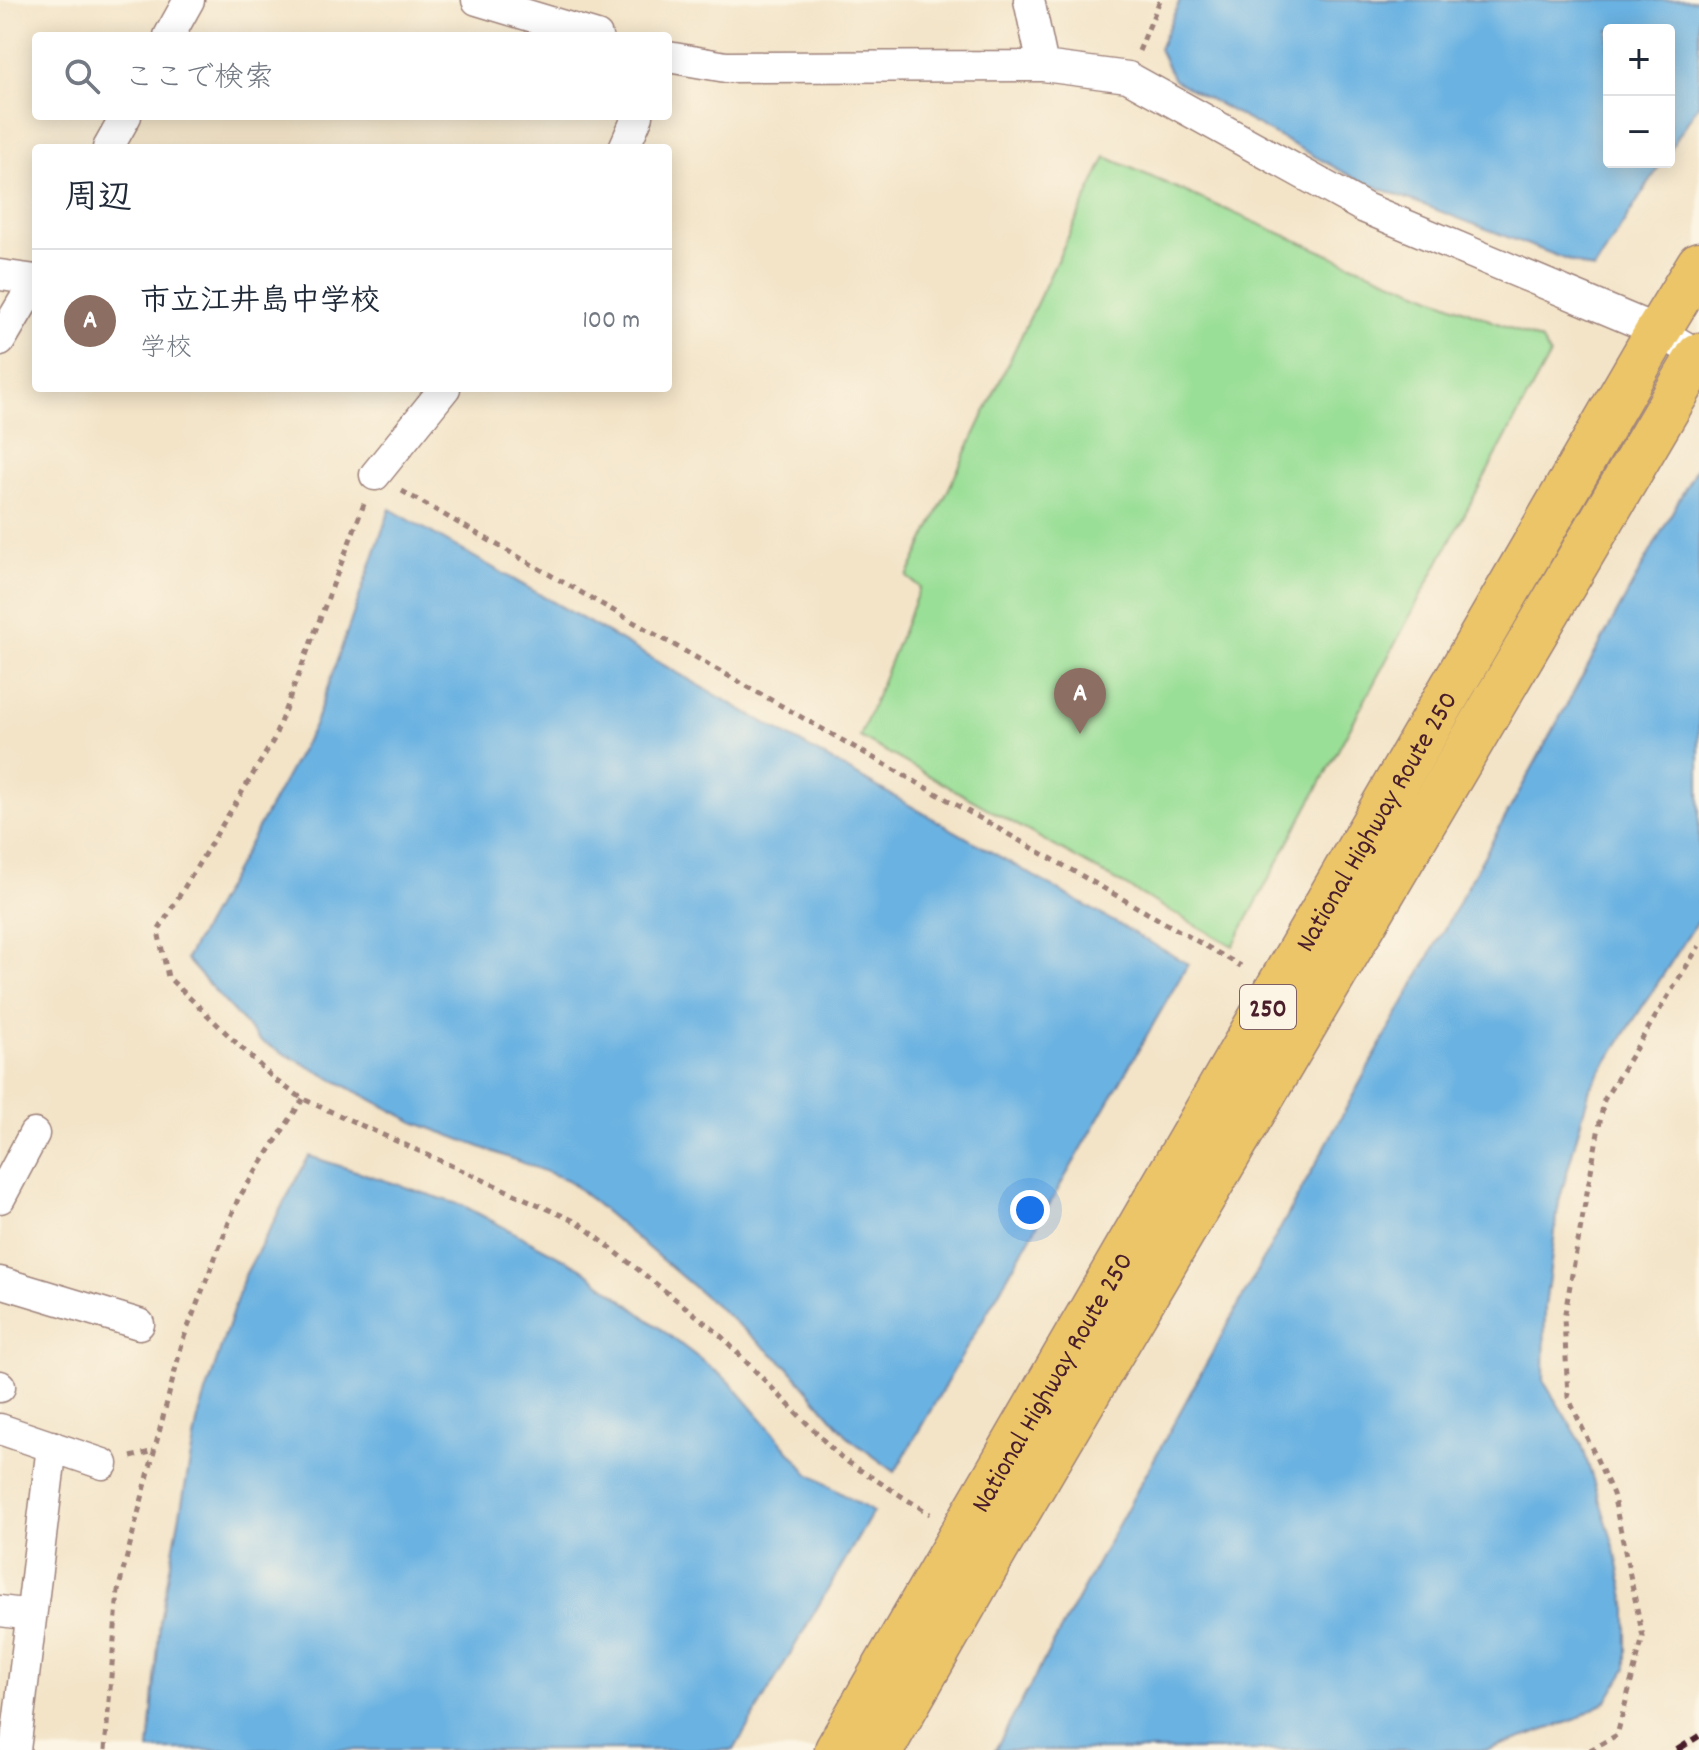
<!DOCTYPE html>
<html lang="ja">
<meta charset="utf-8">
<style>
:root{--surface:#fff;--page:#f2f2f3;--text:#1f2937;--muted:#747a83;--line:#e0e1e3;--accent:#7c3aed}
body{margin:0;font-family:Dekko,"Klee One",sans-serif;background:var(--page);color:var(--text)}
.controls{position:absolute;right:24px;top:24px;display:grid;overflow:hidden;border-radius:8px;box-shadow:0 4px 20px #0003}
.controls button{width:72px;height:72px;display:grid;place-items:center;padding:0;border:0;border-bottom:2px solid var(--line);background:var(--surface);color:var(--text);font:40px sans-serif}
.you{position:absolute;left:1030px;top:1210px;width:28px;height:28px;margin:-20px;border:6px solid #fff;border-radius:50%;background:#1a73e8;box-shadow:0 0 0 12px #1a73e833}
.badge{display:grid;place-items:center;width:52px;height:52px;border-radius:50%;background:var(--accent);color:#fff;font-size:26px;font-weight:700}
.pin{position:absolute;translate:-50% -66px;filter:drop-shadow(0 2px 4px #0008)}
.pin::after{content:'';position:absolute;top:42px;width:28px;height:24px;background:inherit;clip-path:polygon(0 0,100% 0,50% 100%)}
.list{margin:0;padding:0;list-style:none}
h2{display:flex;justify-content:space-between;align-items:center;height:104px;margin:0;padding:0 32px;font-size:34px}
h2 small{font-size:26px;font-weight:400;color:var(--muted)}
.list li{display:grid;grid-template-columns:52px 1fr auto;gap:24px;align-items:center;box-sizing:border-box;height:144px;padding:0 32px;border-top:2px solid var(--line)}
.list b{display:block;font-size:30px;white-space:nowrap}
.list p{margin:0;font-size:26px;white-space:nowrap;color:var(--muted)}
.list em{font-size:26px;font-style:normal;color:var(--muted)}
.icon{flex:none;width:44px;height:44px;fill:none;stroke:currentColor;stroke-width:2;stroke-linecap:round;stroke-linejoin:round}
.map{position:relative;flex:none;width:1699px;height:1750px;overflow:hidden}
.search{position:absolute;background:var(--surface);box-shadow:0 4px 20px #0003;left:32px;top:32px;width:640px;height:88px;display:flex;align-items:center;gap:20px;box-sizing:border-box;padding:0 28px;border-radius:8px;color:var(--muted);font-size:30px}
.panel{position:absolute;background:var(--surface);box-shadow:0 4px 20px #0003;left:32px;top:144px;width:640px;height:248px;border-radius:8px}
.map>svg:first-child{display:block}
.green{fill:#9adf97;stroke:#727f61;stroke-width:2}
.water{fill:#6bb2e2;stroke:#5a6886;stroke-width:2}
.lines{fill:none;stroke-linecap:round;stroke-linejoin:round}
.street-casing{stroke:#9e827a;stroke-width:33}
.highway-casing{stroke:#9e827a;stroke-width:47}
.path{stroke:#9e827a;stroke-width:5;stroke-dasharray:6 6;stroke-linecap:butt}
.street{stroke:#fff;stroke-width:30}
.highway{stroke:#ecc569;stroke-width:44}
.rail{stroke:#4a1f2b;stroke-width:6;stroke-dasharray:12 6;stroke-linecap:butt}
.labels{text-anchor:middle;stroke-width:6;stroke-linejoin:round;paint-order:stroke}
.shield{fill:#fcf5e5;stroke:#7f5f63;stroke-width:2}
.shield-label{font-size:26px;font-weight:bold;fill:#4a1f2b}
.street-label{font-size:28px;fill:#4a1f2b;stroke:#fcf5e5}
</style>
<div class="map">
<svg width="1699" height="1750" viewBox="0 0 1699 1750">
<rect width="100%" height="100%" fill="#fcf5e5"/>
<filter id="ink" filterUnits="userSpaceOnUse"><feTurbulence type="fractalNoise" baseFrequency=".0125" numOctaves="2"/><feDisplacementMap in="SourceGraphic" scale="16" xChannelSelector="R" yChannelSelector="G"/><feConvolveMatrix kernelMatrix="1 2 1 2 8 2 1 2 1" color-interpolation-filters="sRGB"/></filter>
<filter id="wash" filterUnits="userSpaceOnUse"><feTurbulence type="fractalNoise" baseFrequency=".006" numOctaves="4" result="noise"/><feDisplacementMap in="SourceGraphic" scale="32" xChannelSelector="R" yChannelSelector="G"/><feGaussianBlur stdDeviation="1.8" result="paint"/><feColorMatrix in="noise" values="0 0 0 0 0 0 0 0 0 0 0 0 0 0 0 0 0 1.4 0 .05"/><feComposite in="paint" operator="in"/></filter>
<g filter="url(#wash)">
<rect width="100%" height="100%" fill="#f3e4c8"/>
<path class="green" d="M1106,157L1346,262L1542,341L1550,355L1233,946L860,737L920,587L907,577Z"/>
<path class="water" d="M1180,0H1699V104L1669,151V30H1609V162H1662L1594,270L1358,180L1174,80L1159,49Z
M1699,463V919L1590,1088L1559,1202L1545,1307L1544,1382L1581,1442L1615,1549L1627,1608V1668L1607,1701L1577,1719L1487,1750H995Z
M390,509L1188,964L895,1472L850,1439L788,1367L568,1180L414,1122L260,1041L186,959L314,726Z
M309,1156L464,1206L581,1268L730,1382L809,1474L873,1512L734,1750H149L160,1621L198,1418L244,1277Z"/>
</g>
<g filter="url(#ink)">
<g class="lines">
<defs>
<path id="street" d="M477,0L597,36
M1029,0L1043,66
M169,36L189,0
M668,57L726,67L1043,66L1128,77L1365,208L1658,331L1699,355
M108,148L126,116
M624,148L638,116
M0,275L36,280
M0,341L36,280
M375,475L445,388
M0,1198L34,1134
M0,1282L139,1324
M0,1386V1387
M0,1429L103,1464
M0,1611L31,1615
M15,1750L52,1446"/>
<g id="highway">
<path id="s1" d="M837,1750L1658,331L1699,264"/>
<path d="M881,1750L996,1549L1699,355"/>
</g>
</defs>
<use href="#street" class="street-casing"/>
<use href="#highway" class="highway-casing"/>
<path class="path" d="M1139,51L1160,0
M402,491L1241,966
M364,504L273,741L158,931L168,977L275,1080L303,1099L579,1223L717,1332L841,1458L930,1514
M131,1457L154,1451
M105,1750L118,1591L183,1340L238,1199L303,1099
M1590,1750L1617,1735L1643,1637L1613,1494L1568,1397L1564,1318L1604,1100L1699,946"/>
<use href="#street" class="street"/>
<use href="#highway" class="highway"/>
<path class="rail" d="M1677,1750L1699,1736"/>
</g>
</g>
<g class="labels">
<rect class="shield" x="1240" y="985" width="56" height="44" rx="6"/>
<g class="shield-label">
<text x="1268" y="1016">250</text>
</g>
<g class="street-label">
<text dy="10" stroke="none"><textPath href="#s1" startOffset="1074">National Highway Route 250</textPath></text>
<text dy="10" stroke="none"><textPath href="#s1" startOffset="426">National Highway Route 250</textPath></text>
</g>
</g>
</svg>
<div class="controls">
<button>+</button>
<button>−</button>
</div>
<div class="you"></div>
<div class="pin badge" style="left:1080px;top:734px;background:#8d6e63">A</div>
<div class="search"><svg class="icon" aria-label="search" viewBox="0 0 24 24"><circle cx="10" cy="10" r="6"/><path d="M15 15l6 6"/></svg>ここで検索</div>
<section class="panel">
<h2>周辺<small></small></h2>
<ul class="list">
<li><span class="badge" style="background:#8d6e63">A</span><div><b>市立江井島中学校</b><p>学校</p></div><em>100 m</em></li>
</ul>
</section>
</div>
